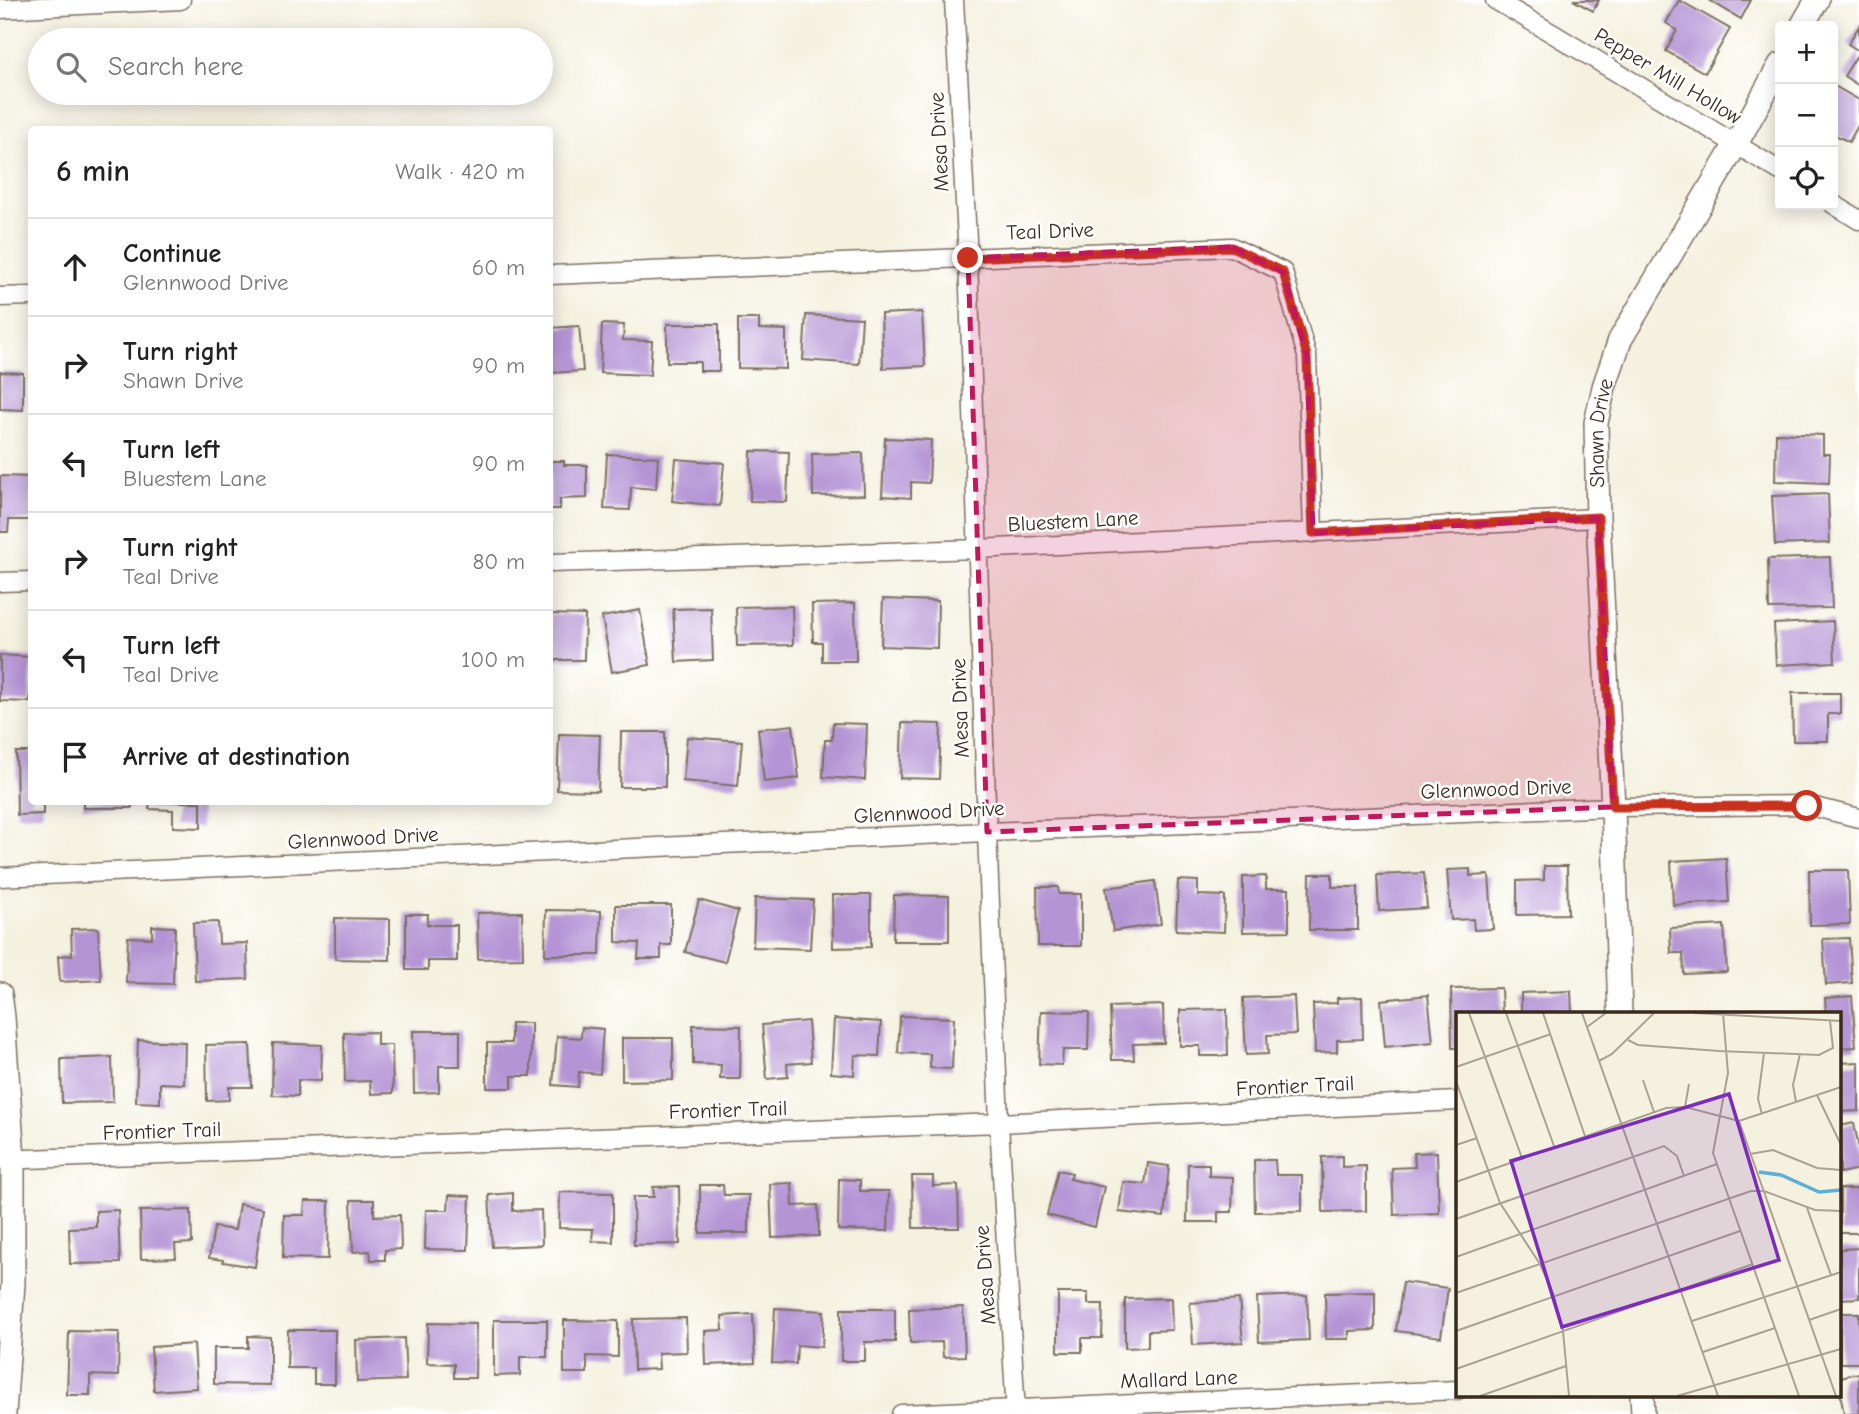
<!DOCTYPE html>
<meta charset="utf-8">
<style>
:root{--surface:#fff;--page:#f2f2f2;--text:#222;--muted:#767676;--line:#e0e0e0}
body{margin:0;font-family:"Comic Neue",sans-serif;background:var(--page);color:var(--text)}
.controls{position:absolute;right:21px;top:21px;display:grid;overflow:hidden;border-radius:7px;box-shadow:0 4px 18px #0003}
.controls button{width:63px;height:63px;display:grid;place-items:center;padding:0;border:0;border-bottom:2px solid var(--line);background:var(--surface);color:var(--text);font:35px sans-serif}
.stop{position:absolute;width:21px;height:21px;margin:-16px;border:5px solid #c8321e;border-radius:50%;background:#fff}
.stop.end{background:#c8321e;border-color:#fff;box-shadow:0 2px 7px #0008}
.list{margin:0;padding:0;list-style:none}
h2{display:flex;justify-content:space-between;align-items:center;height:91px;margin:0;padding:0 28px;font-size:30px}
h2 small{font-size:23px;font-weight:400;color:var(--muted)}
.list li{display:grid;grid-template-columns:46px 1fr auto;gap:21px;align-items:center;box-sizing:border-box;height:98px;padding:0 28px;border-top:2px solid var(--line)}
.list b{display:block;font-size:26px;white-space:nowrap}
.list p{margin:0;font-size:23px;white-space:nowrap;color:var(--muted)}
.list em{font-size:23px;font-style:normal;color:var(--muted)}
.icon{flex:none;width:38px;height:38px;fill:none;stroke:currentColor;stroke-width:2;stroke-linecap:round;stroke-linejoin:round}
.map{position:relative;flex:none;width:1859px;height:1414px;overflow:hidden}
.search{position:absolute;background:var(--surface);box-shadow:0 4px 18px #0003;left:28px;top:28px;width:525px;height:77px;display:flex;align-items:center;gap:18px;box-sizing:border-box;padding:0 24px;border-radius:38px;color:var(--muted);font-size:26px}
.panel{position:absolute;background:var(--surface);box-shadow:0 4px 18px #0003;left:28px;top:126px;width:525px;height:679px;border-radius:7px}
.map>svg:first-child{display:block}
.building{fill:#b594d5}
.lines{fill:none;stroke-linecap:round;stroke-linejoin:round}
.minor-casing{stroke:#7c7062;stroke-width:21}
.tertiary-casing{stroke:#7c7062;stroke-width:26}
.minor{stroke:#fff;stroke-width:18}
.tertiary{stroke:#fff;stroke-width:23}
.route{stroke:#c8321e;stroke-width:9}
.marked{fill:#c2185b;fill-opacity:0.2;stroke:#c2185b;stroke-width:5;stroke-dasharray:14 9;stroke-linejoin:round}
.labels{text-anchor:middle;stroke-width:5;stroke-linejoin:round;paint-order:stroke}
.street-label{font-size:21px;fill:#3b2a1e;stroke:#fff}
.inset-river{fill:none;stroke:#5daed8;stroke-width:3.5}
.inset-road{fill:none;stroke:#aaa192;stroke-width:2}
.view{fill:#7b2cbf;fill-opacity:0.15;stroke:#7b2cbf;stroke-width:3.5}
.inset-edge{fill:none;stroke:#3b2a1e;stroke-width:3.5}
</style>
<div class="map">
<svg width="1859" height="1414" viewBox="0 0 1859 1414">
<rect width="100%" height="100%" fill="#fff"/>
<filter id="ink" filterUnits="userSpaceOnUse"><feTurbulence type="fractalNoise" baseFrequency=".0143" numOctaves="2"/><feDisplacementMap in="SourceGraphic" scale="14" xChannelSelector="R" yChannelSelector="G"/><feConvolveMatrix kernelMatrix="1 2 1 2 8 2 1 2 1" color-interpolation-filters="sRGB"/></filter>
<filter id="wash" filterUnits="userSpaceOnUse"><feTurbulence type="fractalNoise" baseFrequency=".00686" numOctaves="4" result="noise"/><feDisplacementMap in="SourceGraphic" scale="28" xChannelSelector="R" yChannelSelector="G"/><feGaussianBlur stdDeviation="1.57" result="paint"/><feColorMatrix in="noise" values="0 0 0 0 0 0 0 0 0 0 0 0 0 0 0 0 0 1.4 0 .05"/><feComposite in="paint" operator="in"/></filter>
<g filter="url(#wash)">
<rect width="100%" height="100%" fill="#f4f1df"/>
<g id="blocks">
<path class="building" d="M1573,0H1599L1593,11Z
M1679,0L1730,29L1705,73L1666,51L1677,30L1666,23Z
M1709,0H1751L1741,19Z
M1859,26V51L1848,44Z
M1859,52V86L1844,76Z
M1833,85L1859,100V124L1849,142L1833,134Z
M922,312L925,366L883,368L881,314Z
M806,315L862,318L859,364L803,360Z
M738,319H759V329L786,330V369L738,368Z
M602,324L624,325L623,340L652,341L650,375L600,373Z
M667,324H719V371H700V362H667Z
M579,326L583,371L550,373V328Z
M0,372L23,373V410L0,409Z
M1776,433L1823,435V454H1830L1829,483L1775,481Z
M885,438L931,440L929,483L911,482V498L882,496Z
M751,451L789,452L787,502L750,501Z
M863,453L864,495L813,496L812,454Z
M607,454L658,457L656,489L631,487L630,510L604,509Z
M676,459L724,463L720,506L672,501Z
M550,461H564V465H587V498L560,499V509H550Z
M0,476L32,477L31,520H9L8,532H0Z
M1828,494L1830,543L1775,545L1772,496Z
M1830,557L1832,608L1769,609L1768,559Z
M883,599L938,601L937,648L881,646Z
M855,603L856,661H822V642H813L812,604Z
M792,606L793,645L737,646L736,607Z
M711,608L713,660L676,662L673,609Z
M640,610L650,665L612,672L602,617Z
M550,614L585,615L584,660H550Z
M1833,621L1835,662L1776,665L1774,624Z
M0,655L32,657L30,702L0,701Z
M1792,693H1840V714H1828V741H1793Z
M833,723L867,724L865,780L823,777L825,740H832Z
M902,723L941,724L939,779L900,778Z
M793,725L799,778L764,782L758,729Z
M621,732H665V787H620Z
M559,734L600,735L598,791L557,790Z
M687,737L742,741L738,786L683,781Z
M16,752H32V802H43V814L17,815Z
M83,802H132V808H83Z
M150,802H201V828L173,827V810L149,809Z
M1726,858L1729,902L1673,905L1671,861Z
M1544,866H1567L1568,914L1517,915V881L1544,880Z
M1470,869V876L1489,875L1493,929L1474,930L1473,919L1451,920L1447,870Z
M1809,870H1848L1850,924L1810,925Z
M1424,873L1427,908L1379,911L1377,875Z
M1310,874H1332V887H1358V930H1309Z
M1266,876V889H1289V931L1243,932V877Z
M1178,880L1198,881V895L1225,896L1224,932L1176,930Z
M1155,881L1161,924L1113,931L1106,888Z
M1037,887H1058L1059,894H1081V946H1038Z
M832,895H871V947L833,948Z
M894,895L949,896V941H893Z
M755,898L813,900L810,949L753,947Z
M699,900L738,911L725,962L685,952Z
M616,905H671V945H661V959H638L639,943L616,942Z
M546,910L601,911L600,955H545Z
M522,912L523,958L478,959L477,913Z
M406,914H428L427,925H457V961H428V970H406Z
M335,918L390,919V960L335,959Z
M218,922L219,944L247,943L248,979L195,981L193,923Z
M1724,925L1727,972L1684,974L1683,953H1671L1670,928Z
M152,926L175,927L173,984L126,983L128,937L152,938Z
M98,928L101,980L60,982L58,956L72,955L71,929Z
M1849,938L1852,983L1826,985L1823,939Z
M1501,988L1502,1013H1458V1048H1452L1451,989Z
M1571,991L1572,1013H1521V993Z
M1428,995L1433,1042L1385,1047L1381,1000Z
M1294,996L1296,1034L1267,1035L1268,1054L1246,1055L1243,998Z
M1852,996L1856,1047L1840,1048V1013H1826L1825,998Z
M1362,997L1363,1039L1337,1040V1052L1315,1053L1313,1004L1337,1003V998Z
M1163,1005L1164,1043L1133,1044L1134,1060H1112L1110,1007Z
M1227,1009L1228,1056H1200V1046H1180V1010Z
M1041,1011L1089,1012L1088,1050H1063L1062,1065L1039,1064Z
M900,1016L954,1018L952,1069L930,1068V1054L898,1053Z
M834,1019L881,1022L879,1056L855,1055L854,1075L831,1073Z
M808,1021L811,1062L787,1064L788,1077L767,1079L762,1025Z
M511,1023H531V1076H512V1088H487V1043H511Z
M693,1025L741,1026L740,1079H720L721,1065L693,1064Z
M582,1027L603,1029L600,1074L579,1072L578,1087L553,1085L557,1036L581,1038Z
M413,1031H460V1066H439V1092L414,1093Z
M377,1032V1045H392L393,1093L371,1094L370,1081L345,1082L344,1033Z
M622,1038H673V1080L622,1081Z
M138,1040L185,1042L184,1084L160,1083V1103L136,1102Z
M273,1043L322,1045L321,1081L298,1080V1096L272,1095Z
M250,1044L252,1087H229V1100L207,1101L206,1045Z
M112,1057L113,1102L62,1103L61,1059Z
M1859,1062V1111L1840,1112V1063Z
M1854,1123L1859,1148V1169L1840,1173V1126Z
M1437,1152L1439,1213L1394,1215L1392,1168L1415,1167L1414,1153Z
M1342,1156V1167L1366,1166V1211L1323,1212L1322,1157Z
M1254,1160H1275L1276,1175H1302V1211L1255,1212Z
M1148,1163L1169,1166L1164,1217L1119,1212L1123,1182L1145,1184Z
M1188,1164H1209V1176L1233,1177L1232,1212H1218V1222H1187Z
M1058,1170L1072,1173L1070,1179L1104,1187L1095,1227L1047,1215Z
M912,1176H933V1186L958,1185L959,1228H913Z
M839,1179L860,1180V1191H889L888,1231L838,1230Z
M792,1183L793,1206L818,1205L819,1236L772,1238L770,1184Z
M700,1185H723L724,1195H749V1233H700Z
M679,1186L680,1244L634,1245L633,1197H654L653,1187Z
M1840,1189H1859V1233H1840Z
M560,1192L613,1193V1242L592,1241L593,1229L559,1228Z
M513,1193V1211L541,1210L542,1245L492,1247L489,1195Z
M449,1195L470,1196L468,1250L425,1249L426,1210H448Z
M351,1200H374V1216L400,1215L401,1249L385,1250V1260H371L370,1251L353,1252Z
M305,1201H329L328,1259L283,1258L284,1215H304Z
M239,1204L263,1208L255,1267L223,1262V1260L209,1258L214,1227L235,1230Z
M118,1210L120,1263L70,1264L69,1228L96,1227V1211Z
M191,1210L192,1243L175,1244L176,1258L141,1259L140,1211Z
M1859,1248V1298L1840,1299V1249Z
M1403,1282L1448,1288L1441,1337L1396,1331Z
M1375,1292V1330L1349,1331V1339H1326L1325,1293Z
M1058,1293H1088V1304H1103L1102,1338H1082V1352H1058Z
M1307,1295L1309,1340L1259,1342L1257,1297Z
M1171,1298L1172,1330L1148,1331V1347L1125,1348V1299Z
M1239,1299L1243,1342L1193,1345L1190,1303Z
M963,1307L965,1356L943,1357L942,1342L910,1343L909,1309Z
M775,1308L824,1311L822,1347L797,1345L796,1364L772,1363Z
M841,1309H895V1342H865V1361H841Z
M1840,1313H1859V1363H1840Z
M753,1314L755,1363L706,1365L705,1331L723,1330L722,1316Z
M686,1318L687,1352L658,1353L659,1369L634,1370L633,1319Z
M494,1320H547V1357H520V1375L494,1376Z
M564,1320L618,1321V1357L587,1356V1373H564Z
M428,1323L476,1324L475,1378H454V1364L427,1363Z
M288,1330H335V1384H314V1368H287Z
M69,1331L119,1332L118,1376L90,1375V1395H67Z
M248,1336L270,1337V1385L214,1384V1348H248Z
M404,1338L406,1380L357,1382L356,1340Z
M194,1344L197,1388L154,1391L151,1347Z
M1859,1373V1414H1844L1840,1392V1377Z"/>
</g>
</g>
<g filter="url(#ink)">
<use href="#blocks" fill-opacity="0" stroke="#7c7062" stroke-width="2"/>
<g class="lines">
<defs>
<path id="minor" d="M954,0L968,258L987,832L999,1123L1016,1414
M1495,0L1550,32L1780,171
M0,9L181,0
M1833,204L1859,220
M550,275L1232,247L1283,272L1307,356L1313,533
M0,297L32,296
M550,563L978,549L1598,518
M0,582L32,581
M0,877L987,832L1613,807L1807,805L1859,818
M0,1160L999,1123L1458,1101
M901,1414L1458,1390"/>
<g id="tertiary">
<path d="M1802,26L1817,0"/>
<path d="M0,994L3,1017L13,1159V1283L4,1414"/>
<path id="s1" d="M1620,1013L1613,807L1598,518L1596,423L1604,387L1620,340L1736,144L1780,65"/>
<path d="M1642,1395L1643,1414"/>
</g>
</defs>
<use href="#minor" class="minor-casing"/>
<use href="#tertiary" class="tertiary-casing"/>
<use href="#minor" class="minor"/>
<use href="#tertiary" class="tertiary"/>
</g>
</g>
<g class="lines" filter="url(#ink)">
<path class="route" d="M968,258L1232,247L1283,272L1307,356L1313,533L1598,517L1613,807L1807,806"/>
</g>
<path class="marked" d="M1232,247L1283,272L1307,356L1313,533L1598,518L1613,807L987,832L968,258Z"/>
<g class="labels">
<g class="street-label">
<text transform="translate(1668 76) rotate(31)" y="7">Pepper Mill Hollow</text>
<text transform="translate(939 142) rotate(-93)" y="7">Mesa Drive</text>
<text transform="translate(1050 231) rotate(-2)" y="7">Teal Drive</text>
<text dy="7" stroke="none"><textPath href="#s1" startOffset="581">Shawn Drive</textPath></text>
<text transform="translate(1073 521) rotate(-3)" y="7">Bluestem Lane</text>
<text transform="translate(960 708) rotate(-92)" y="7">Mesa Drive</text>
<text transform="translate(1496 789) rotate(-2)" y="7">Glennwood Drive</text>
<text transform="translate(929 812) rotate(-3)" y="7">Glennwood Drive</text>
<text transform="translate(363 838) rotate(-3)" y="7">Glennwood Drive</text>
<text transform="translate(1295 1086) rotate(-3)" y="7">Frontier Trail</text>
<text transform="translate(728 1110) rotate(-2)" y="7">Frontier Trail</text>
<text transform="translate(162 1131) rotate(-2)" y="7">Frontier Trail</text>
<text transform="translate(985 1275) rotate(-94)" y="7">Mesa Drive</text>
<text transform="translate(1179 1379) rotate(-2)" y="7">Mallard Lane</text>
</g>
</g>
<g transform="translate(1456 1012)">
<rect width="385" height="385" fill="#f4f1df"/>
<path class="inset-river" d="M303,160L325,163L363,180L385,178"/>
<path class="inset-road" d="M13,1L66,146M50,1L98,134M87,1L129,124M126,1L262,384M238,1L385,9M267,1L272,61L257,141L343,384M131,15L150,1M172,28L182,33L263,39L363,43L377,36L374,9M143,49L156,42L198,1M0,55L95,22M187,68L198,100M0,69L44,191L84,252L98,284L107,319L113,384M361,83L385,133M340,90L337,73L344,42M229,95L233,72M306,102L302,87L308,41M283,109L380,384M0,133L21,126M294,142L317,138L361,156L385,158M0,170L210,96L229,95L283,109L385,75M351,196L375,263M0,207L208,134L221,144L228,164M0,245L261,152M0,281L295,179H308L359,198L385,199M353,308L385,297M236,309L385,260M0,319L284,219M247,340L319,316M0,357L297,252M24,384L110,354M221,384L385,337"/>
<path class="view" d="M273,82L323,248L106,315L55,149Z"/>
<rect width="385" height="385" class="inset-edge"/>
</g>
</svg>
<div class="controls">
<button>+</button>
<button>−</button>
<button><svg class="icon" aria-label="locate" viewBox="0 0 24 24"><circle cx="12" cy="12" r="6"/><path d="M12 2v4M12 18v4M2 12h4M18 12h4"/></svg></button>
</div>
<div class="stop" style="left:1807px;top:806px"></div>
<div class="stop end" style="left:968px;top:258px"></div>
<div class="search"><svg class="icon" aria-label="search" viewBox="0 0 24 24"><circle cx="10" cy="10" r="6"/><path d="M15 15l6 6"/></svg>Search here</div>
<section class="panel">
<h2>6 min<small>Walk · 420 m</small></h2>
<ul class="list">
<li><svg class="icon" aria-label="ahead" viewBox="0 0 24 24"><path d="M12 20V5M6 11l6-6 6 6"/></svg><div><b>Continue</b><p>Glennwood Drive</p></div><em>60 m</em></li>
<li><svg class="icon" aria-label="right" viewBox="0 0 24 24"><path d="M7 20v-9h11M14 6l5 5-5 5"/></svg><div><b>Turn right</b><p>Shawn Drive</p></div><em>90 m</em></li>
<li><svg class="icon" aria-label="left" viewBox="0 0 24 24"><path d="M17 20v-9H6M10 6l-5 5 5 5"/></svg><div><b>Turn left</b><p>Bluestem Lane</p></div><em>90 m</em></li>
<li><svg class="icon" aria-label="right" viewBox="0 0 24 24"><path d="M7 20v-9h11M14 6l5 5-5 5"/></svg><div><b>Turn right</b><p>Teal Drive</p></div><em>80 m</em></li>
<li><svg class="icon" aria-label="left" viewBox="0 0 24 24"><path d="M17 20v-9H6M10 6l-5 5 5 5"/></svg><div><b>Turn left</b><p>Teal Drive</p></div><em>100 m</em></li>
<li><svg class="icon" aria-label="arrive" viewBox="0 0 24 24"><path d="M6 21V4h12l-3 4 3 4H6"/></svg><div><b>Arrive at destination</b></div></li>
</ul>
</section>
</div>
